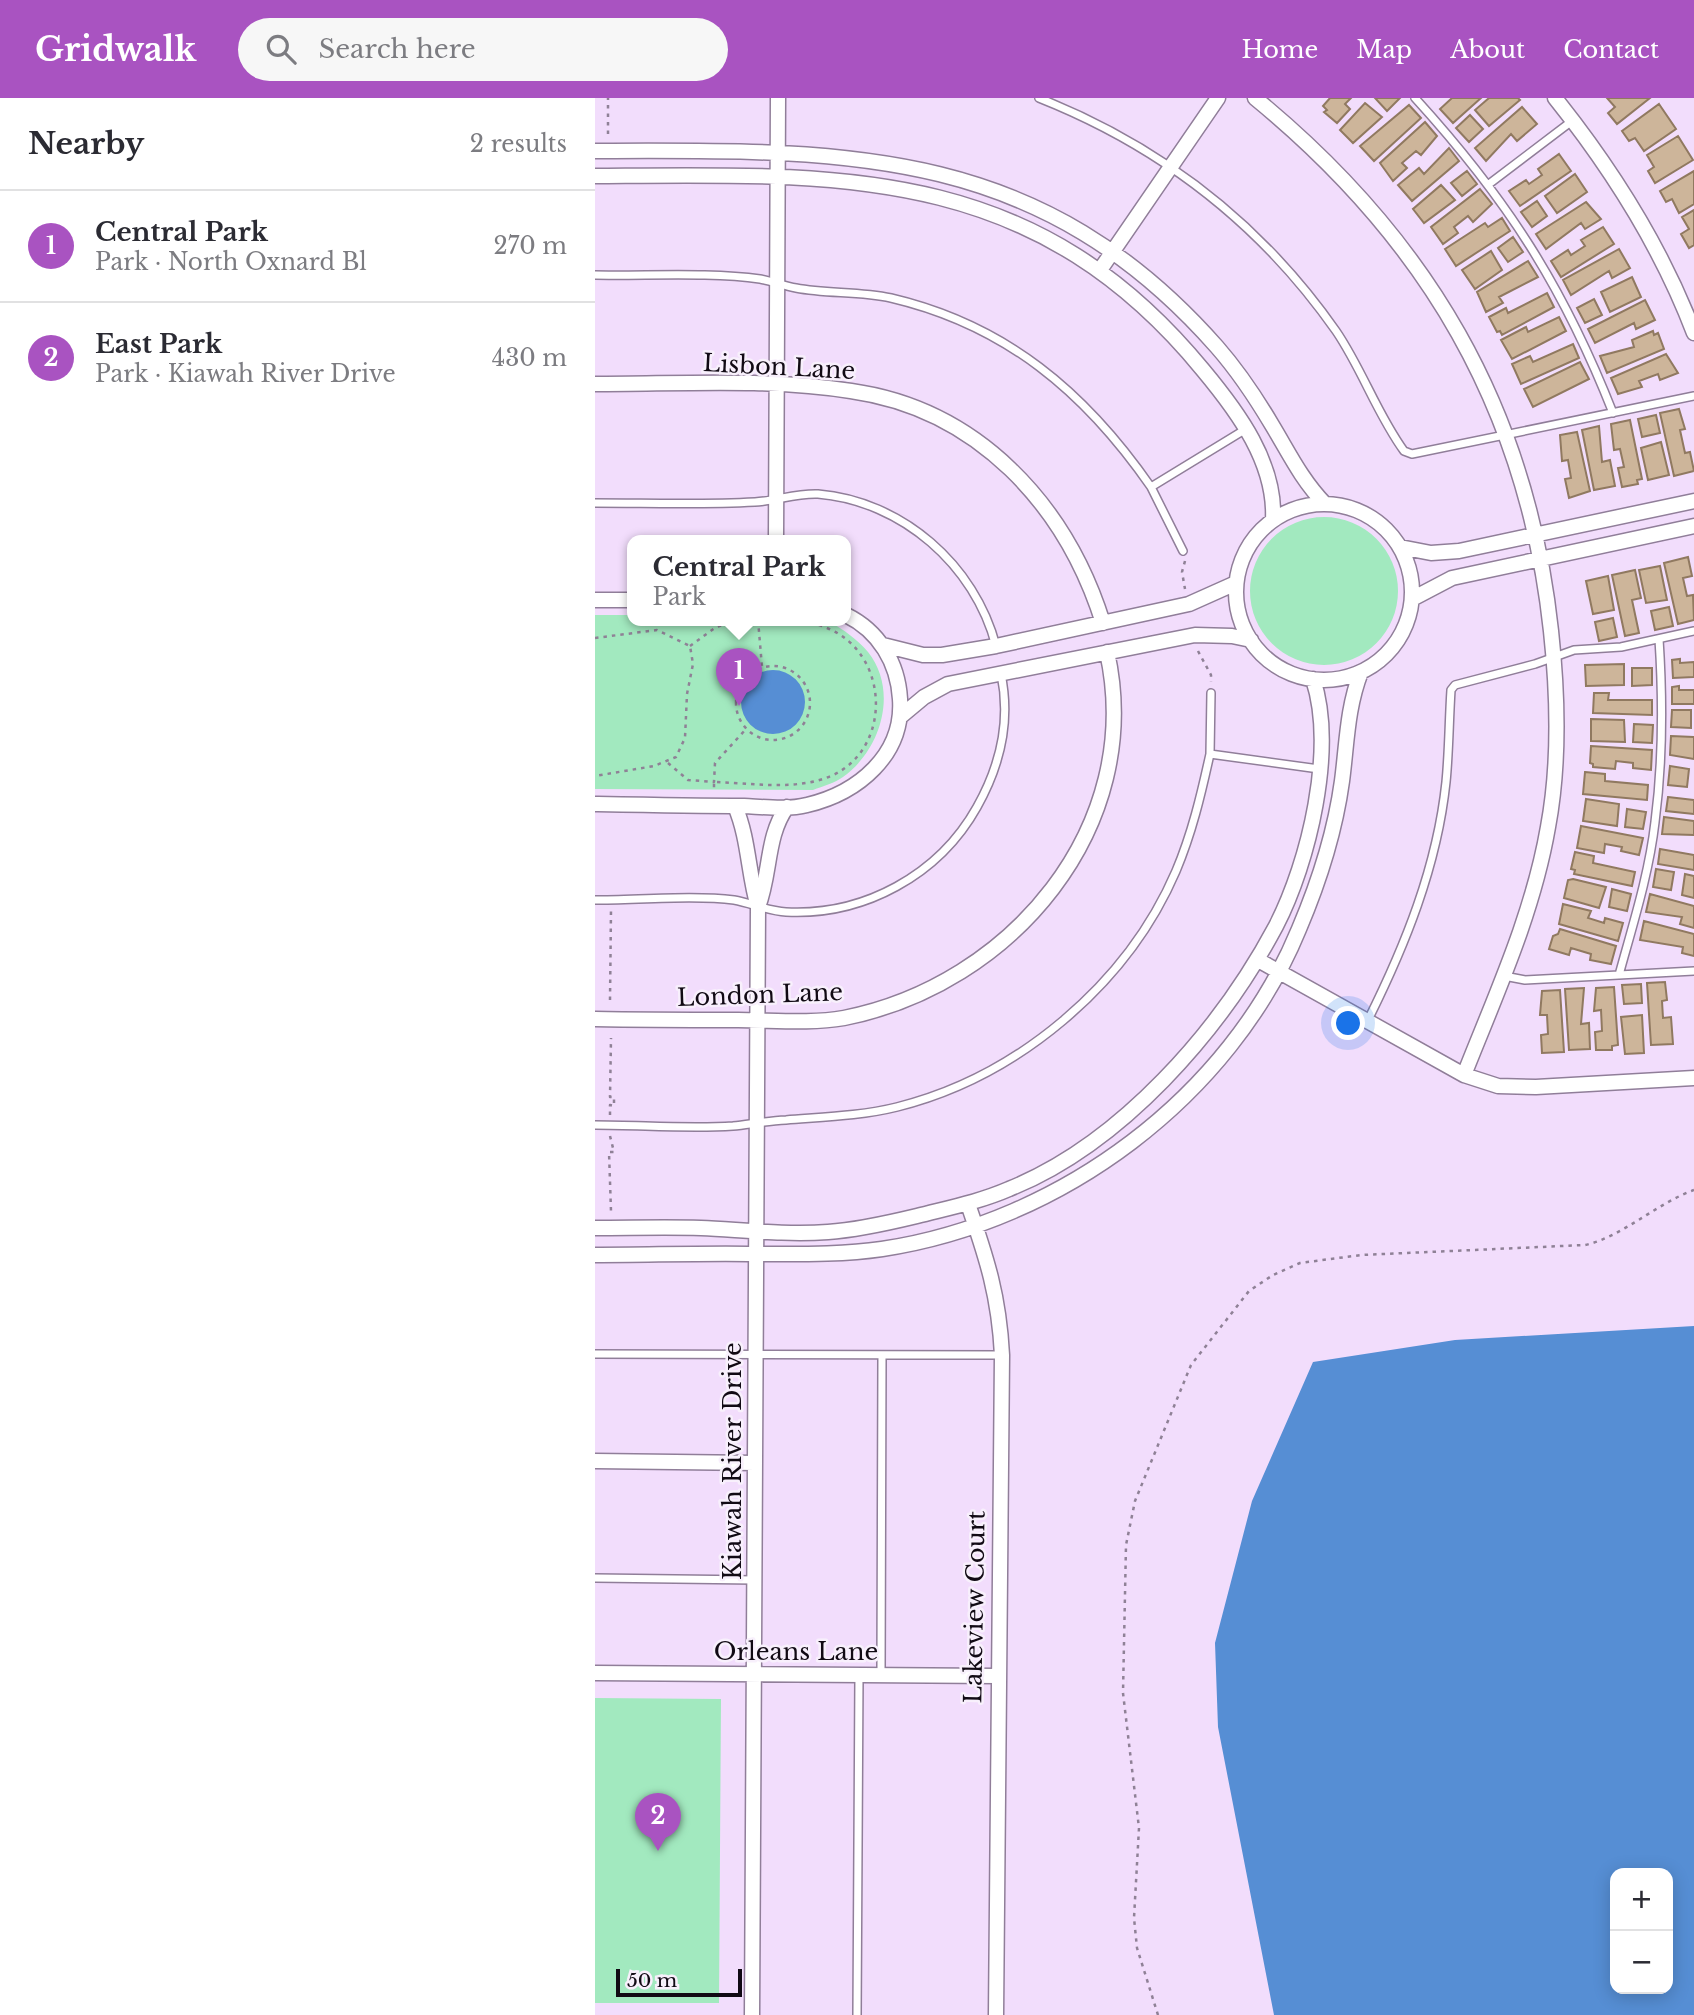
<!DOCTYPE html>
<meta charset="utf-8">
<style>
:root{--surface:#fff;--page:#f7f7f7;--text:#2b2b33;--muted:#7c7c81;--line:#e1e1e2;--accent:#a953c1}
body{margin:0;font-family:"Libre Baskerville",serif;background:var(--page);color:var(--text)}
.controls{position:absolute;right:21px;bottom:21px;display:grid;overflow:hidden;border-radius:14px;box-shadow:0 4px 18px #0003}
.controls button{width:63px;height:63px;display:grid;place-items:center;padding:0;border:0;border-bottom:2px solid var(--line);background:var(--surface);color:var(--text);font:35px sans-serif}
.scale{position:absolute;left:21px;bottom:18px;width:126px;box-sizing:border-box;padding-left:7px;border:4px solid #110a14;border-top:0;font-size:19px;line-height:24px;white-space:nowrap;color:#110a14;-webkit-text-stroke:5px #f8f0fc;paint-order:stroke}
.you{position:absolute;left:754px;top:926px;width:24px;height:24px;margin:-18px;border:5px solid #fff;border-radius:50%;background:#1a73e8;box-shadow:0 0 0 10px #1a73e833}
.badge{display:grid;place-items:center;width:46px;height:46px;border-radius:50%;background:var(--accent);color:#fff;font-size:23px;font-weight:700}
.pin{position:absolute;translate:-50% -58px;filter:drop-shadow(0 2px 4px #0008)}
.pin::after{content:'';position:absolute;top:37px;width:24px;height:21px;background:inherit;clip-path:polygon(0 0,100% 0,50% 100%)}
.popup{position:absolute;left:32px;top:437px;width:224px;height:91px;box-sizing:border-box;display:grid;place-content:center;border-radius:14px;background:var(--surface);filter:drop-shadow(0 2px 5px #0005);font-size:23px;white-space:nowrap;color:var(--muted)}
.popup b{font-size:26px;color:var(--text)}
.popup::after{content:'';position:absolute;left:50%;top:100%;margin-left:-14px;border:14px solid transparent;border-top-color:var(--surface)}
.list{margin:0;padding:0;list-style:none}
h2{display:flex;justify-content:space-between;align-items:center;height:91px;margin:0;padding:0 28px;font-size:30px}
h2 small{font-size:23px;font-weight:400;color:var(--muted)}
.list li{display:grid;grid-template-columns:46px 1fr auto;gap:21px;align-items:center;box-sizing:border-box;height:112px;padding:0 28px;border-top:2px solid var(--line)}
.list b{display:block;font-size:26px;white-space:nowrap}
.list p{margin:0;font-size:23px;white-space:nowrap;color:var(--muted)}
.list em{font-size:23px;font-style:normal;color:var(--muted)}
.icon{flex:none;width:38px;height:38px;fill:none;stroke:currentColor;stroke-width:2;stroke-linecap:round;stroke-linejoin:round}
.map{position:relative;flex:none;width:1099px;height:1917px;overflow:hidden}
header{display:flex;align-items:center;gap:42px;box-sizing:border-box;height:98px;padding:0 35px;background:var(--accent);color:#fff}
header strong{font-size:33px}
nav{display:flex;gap:38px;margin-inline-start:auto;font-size:24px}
.search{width:490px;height:63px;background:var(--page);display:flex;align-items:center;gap:18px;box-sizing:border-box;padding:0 24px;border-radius:38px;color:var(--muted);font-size:26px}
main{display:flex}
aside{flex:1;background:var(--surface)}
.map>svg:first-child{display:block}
.green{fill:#a2e9bf}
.water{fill:#568ed4;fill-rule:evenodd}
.building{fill:#cdb59a;stroke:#907960;stroke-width:2}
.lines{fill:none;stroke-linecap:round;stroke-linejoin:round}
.lane-casing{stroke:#907e99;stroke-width:10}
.street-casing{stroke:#907e99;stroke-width:17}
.path{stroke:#8f8196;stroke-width:2.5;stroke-dasharray:3.5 5;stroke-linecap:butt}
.lane{stroke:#fff;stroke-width:7}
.street{stroke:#fff;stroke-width:14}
.labels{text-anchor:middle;stroke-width:5;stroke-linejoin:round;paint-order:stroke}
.street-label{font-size:24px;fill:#110a14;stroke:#f8f0fc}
</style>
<header>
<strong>Gridwalk</strong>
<div class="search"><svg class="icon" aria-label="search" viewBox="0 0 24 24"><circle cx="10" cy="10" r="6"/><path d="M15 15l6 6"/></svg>Search here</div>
<nav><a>Home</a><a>Map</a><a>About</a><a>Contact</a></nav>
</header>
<main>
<aside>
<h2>Nearby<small>2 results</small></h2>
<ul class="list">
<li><span class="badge">1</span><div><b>Central Park</b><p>Park · North Oxnard Bl</p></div><em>270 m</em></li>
<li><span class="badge">2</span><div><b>East Park</b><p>Park · Kiawah River Drive</p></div><em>430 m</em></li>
</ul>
</aside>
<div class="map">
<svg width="1099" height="1917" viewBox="0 0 1099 1917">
<rect width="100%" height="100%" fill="#f2ddfc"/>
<path class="green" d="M655 493a74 74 0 1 1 148 0a74 74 0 1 1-148 0Z
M0,517H37V522L235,524C249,532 262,541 273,554C304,593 286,652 248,679C240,685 228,688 218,692L0,691Z
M0,1600L126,1601L124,1905H0Z"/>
<path class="water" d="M146 604a32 32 0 1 1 64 0a32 32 0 1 1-64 0Z
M1099,1228V1917H679L623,1629L620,1545L657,1403L718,1264L860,1242ZM1020,1775H1073V1891H1020Z"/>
<path class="building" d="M735,0H756L750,6L755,11L742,25L729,14L732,12L728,8Z
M780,0H805L792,13Z
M857,0H886L858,25L845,11Z
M894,0H923L925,2L894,28L880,12Z
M1012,0H1055L1022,26L1013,15L1020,9Z
M770,5L787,19L758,45L745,32Z
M1064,6L1081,31L1049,53L1040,40L1034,43L1027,33Z
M814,7L826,20L779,63L765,48Z
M927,9L942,26L922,43L916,36L891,63L880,50Z
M875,17L888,31L874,44L861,30Z
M830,24L842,38L826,57L821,53L807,65L812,70L798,83L785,65Z
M1083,38L1098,62L1060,85L1053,73L1059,69L1052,57Z
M854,50L864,63L817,103L803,87L824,70L829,76Z
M964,56L976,73L925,108L914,93L931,82L934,86L947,77L943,71Z
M872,73L882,86L867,98L856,85Z
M1099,73V106L1084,115L1077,101L1071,104L1065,93Z
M980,76L992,94L962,115L950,98Z
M846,87L860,102L829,125L818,111Z
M885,91L897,106L878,124L873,118L859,129L863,135L848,146L836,129Z
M942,103L952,118L937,129L926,114Z
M991,104L1006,121L990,131L986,125L951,151L941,136Z
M1099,112V147L1094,150L1086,136L1094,131L1087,119Z
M907,120L915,133L861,168L850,151L890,125L893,129Z
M1008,129L1019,146L966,179L956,163L973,152L976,157L990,148L986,142Z
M918,139L928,154L913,164L903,150Z
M1024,151L1035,170L1017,180L1014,173L976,197L968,182Z
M896,153L907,172L880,191L867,172Z
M933,163L943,179L904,199L908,205L891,214L882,194Z
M1037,179L1046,199L1015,214L1006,194Z
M952,195L959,209L907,237L905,233L902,234L894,219L911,210L913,215Z
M999,201L1007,217L990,225L982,210Z
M1050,202L1060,222L1041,231L1039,225L1000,245L993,231Z
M964,219L971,233L917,261L906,242L931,229L933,234Z
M1058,233L1059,237L1063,235L1069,251L1012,275L1005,258L1039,249L1037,242Z
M978,246L984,260L926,286L917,266L935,258L938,264Z
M1071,256L1083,275L1065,282L1063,276L1044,283L1047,289L1023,296L1016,280Z
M985,264L994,281L938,309L929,291Z
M1084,311L1090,331L1085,332L1090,355L1095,354L1099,373L1079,378L1065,315Z
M1061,317L1065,335L1047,339L1043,321Z
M1035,322L1047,381L1042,382L1043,386L1027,389L1023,370L1029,369L1025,351L1019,352L1016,326Z
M1004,328L1007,364L1015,362L1020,388L999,392L987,332Z
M982,334L995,393L974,400L970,381L976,380L973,362L967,363L965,337Z
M1066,344L1074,377L1053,382L1046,350Z
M1093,459L1097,478L1088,480L1092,498L1098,497L1099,522L1083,526L1069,465Z
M1065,468L1072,502L1051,505L1044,472Z
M1040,472L1046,500L1037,502L1044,535L1030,538L1017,477Z
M1013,478L1019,512L998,516L991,483Z
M1074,509L1078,528L1060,532L1056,513Z
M1018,520L1022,539L1004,543L1000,524Z
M1085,561V565L1099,564V579L1078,580L1077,562Z
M1029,566V587L991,588L990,567Z
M1037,570H1057V587L1037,588Z
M1084,588V592H1099V606H1077V589Z
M999,595H1014L1013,602H1057V617L998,615Z
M1077,612H1096V630L1076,629Z
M996,621L1029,622L1030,644L996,643Z
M1039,626L1058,627L1057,645L1038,644Z
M1076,638L1099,639V661L1075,657Z
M996,648L1057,652L1056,672L1038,670V665L1021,663L1020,671L998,669V666L995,665Z
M1075,668L1094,671L1092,689L1073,687Z
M990,674L1010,676V683L1053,687L1052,702L988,696Z
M1073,699L1099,702V716L1071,713Z
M991,701L1024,706L1022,728L988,723Z
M1032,711L1051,714L1048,731L1030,729Z
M1069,719L1099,723V737L1067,736Z
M986,728L1048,740L1044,757L1026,753L1027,749L1010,746L1009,755L982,750Z
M1065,751L1099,757V772L1063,766Z
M980,754L999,758L998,765L1040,774L1037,788L979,776L980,772L976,771Z
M1061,771L1079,774L1076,792L1058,789Z
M1090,776L1099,778V800L1087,797Z
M978,781L1011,789L1004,810L969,800L973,782Z
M1017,791L1036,796L1032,813L1014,809Z
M1055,796L1099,808V830L1085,826L1087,819L1051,814Z
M968,806L996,813L993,820L1009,825L1010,820L1028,825L1023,843L964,826Z
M1049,823L1099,836V858L1087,855L1088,849L1045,842Z
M965,831L1021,848L1016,866L995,862L996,856L976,850L974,857L954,851L958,838L963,836Z
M1070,884L1072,902L1067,903L1068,920L1076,919L1078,946L1056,947L1052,885Z
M1046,886L1047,905L1029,906L1027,887Z
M1019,889L1023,947L1017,948V952H1001L1000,934L1007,933L1006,912L999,913L1001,890Z
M989,890L986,926L994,925L995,951L974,952L970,891Z
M965,892L969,954L947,955L946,937L953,936L952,917H945L947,893Z
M1047,917L1049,955L1030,956L1026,919Z"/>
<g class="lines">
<defs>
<path id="lane" d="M444,0C565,48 666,126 741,233C767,271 782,316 809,353L817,356L1099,298
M820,0C912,101 968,188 1018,315
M894,86L977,23
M0,177C51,178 116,174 165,181C177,183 189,188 201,190C232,196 264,193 296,200C411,227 490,294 556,389L651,331
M556,389L588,453
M0,405C53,405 107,407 160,404C181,403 201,395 223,396C307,403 380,467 401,548
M615,656L616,595
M0,802C41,802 100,797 139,802C156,805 173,813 191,814C269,818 344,777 382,709C405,668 416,623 406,576
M1024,877C1038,826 1054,776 1060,724C1068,663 1068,602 1064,541
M909,878L930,882L1099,873
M772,924C810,848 842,769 851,684C854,654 854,623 856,592L860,587L940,566L979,552L1026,549L1099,533
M0,1027C46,1027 93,1031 138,1028C156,1026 173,1023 191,1022C228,1019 266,1018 302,1009C422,979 532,887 581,773C597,735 606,697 615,656L724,671
M0,1256L407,1257
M0,1480L160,1482
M286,1576L287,1259
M262,1917L264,1577"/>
<path id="street" d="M660,0C832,141 932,310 956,533C963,598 965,665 953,729C938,816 901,896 869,977
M960,0C1016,70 1067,151 1099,235
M0,53C249,52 443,46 622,249C643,273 661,300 677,327C694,355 706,381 730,406
M0,78C244,76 438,65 608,272C643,314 681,365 678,422
M505,172L623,0
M0,286C85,286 172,280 256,293C383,311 471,407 508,525
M641 494a88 88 0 1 1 176 0a88 88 0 1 1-176 0Z
M181,442L183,0
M805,449L836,455L864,453L1099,403
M817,501L857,480L1099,428
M0,502H37
M288,547L328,557H347L401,548L594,506L641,485
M305,619L329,599L353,586L600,537L637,538L656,542
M0,706C50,707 99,708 149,708C169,709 193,712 212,707C263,695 309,657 305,601C303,565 284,533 251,517
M140,708C154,741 153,775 163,809
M663,862L869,977L903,988L941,989L1099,980
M0,921C48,922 95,922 143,922C177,922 215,926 249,920C416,887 551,729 512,554
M373,1106C392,1161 404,1198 407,1257L401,1917
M0,1130C35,1130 71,1129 106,1130C148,1132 191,1137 233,1134C263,1132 293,1125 322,1118C353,1110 384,1104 414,1091C526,1046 625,933 681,828C714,764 741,651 718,581
M0,1157C53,1157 107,1155 160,1156C203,1156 246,1157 287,1151C466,1124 635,999 704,831C724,784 740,734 747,683C752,645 752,610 766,574
M0,1363L160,1365
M0,1575L402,1578
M157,1917L163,809C176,775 171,738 192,709"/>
</defs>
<use href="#lane" class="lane-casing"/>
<use href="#street" class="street-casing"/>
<path class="path" d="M13,36V0
M590,463L587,474L590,491
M163,522L167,569
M0,540L62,532L95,548L98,566L92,596L90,640L81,659L59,668L0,678
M95,548L121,529L132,526C162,523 204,518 232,530C295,555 298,651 236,678C201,693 156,685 119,684V693
M603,553L616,577V584
M141 605a37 37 0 1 1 74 0a37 37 0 1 1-74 0Z
M73,665L93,682L119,684L120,665L151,631
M15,902L16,812
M15,1017V1007L19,1008V999H15L16,940
M15,1038L19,1054H14L16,1113
M563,1917L542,1850L539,1820L544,1730L528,1595L531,1447L540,1403L596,1267L654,1193L678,1177L705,1165L766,1157L990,1147C1027,1139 1062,1105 1099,1092"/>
<use href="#lane" class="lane"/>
<use href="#street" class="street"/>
</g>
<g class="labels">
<g class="street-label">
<text transform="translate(184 269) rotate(3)" y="8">Lisbon Lane</text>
<text transform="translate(165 897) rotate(-2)" y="8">London Lane</text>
<text transform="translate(138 1363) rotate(-90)" y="8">Kiawah River Drive</text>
<text transform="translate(380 1509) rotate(-89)" y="8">Lakeview Court</text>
<text x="201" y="1562">Orleans Lane</text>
</g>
</g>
</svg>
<div class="controls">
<button>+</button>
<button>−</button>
</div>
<div class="scale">50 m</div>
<div class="you"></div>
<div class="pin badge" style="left:144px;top:608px">1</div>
<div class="popup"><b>Central Park</b>Park</div>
<div class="pin badge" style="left:63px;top:1753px">2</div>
</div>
</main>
